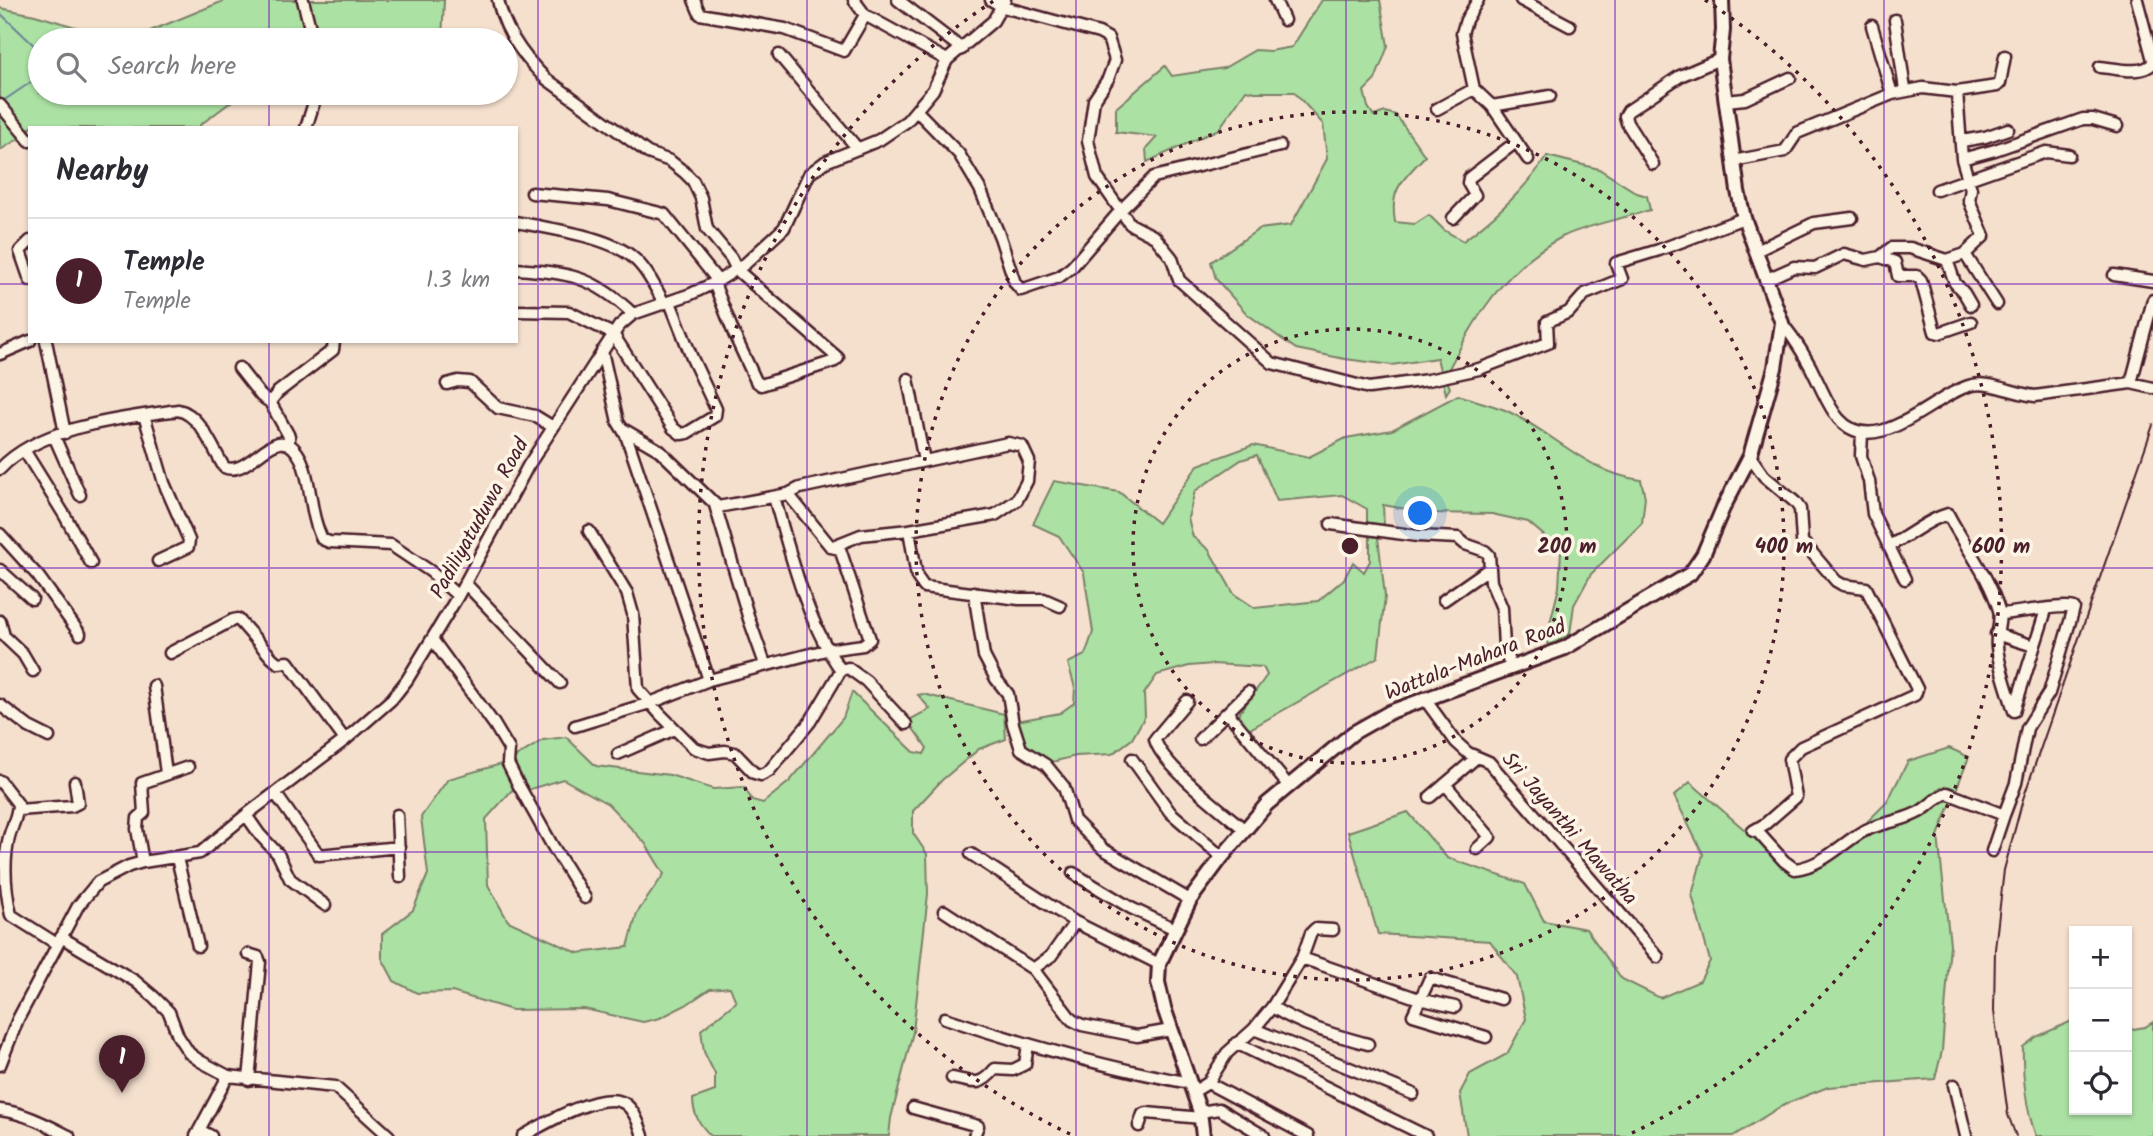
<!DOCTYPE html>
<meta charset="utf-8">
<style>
:root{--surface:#fff;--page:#f2f2f3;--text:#2b2b33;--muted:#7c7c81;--line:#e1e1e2;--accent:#4a1f2b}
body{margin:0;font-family:Kalam,sans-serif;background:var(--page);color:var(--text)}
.controls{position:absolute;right:21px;bottom:21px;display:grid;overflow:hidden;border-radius:0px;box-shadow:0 2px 5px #0004}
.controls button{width:63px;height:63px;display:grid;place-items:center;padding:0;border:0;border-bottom:2px solid var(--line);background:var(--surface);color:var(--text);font:35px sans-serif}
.you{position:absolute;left:1421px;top:514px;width:24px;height:24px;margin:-18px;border:5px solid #fff;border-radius:50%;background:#1a73e8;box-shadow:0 0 0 10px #1a73e833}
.badge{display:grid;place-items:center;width:46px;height:46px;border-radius:50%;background:var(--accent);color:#fff;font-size:23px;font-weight:700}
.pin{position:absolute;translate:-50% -58px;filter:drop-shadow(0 2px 4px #0008)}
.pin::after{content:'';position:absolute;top:37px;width:24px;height:21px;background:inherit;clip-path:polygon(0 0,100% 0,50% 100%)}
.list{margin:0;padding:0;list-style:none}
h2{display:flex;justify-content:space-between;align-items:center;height:91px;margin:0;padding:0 28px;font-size:30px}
h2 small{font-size:23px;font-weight:400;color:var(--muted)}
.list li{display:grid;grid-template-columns:46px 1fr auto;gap:21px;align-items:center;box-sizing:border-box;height:126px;padding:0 28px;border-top:2px solid var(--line)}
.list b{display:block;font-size:26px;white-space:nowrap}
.list p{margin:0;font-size:23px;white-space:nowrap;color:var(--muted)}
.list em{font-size:23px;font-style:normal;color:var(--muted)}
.icon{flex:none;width:38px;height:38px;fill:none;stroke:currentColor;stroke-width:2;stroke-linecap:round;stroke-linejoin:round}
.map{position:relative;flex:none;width:2153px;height:1136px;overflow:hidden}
.search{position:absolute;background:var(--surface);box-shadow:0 2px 5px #0004;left:28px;top:28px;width:490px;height:77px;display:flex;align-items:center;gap:18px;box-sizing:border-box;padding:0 24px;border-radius:38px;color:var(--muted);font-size:26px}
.panel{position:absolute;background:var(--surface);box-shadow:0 2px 5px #0004;left:28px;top:126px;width:490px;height:217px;border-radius:0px}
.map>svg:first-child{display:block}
.green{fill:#abe1a3;stroke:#7a8067;stroke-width:2}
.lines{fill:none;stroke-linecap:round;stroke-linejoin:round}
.stream{stroke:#6a8398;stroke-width:2}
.minor-casing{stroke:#4a1f2b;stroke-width:15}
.major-casing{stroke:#4a1f2b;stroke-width:18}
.minor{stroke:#fcf5e5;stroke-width:10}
.major{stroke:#fcf5e5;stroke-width:12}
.rail{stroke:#4a1f2b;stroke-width:2}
.grid{fill:none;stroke:#7b2cbf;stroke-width:2;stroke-opacity:0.55}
.ring{fill:none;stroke:#4a1f2b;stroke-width:3.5;stroke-dasharray:3.5 7}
.labels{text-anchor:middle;stroke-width:7;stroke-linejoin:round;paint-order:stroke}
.street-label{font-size:21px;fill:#4a1f2b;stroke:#fcf5e5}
.centre{fill:#4a1f2b;stroke:#fcf5e5;stroke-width:3.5}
.ring-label{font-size:21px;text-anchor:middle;font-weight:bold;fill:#4a1f2b;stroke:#fcf5e5;stroke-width:7;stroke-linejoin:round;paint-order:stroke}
</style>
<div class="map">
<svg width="2153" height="1136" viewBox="0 0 2153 1136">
<rect width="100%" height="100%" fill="#f5e0ce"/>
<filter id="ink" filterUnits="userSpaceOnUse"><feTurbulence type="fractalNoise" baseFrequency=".0143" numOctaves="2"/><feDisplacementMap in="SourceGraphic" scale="14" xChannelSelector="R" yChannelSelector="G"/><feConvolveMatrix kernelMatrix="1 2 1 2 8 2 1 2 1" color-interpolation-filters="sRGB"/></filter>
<g filter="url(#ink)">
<path class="green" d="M226,0H444L442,40H128Z
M1322,0H1380L1388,46L1375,80L1364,91L1368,107L1374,116L1385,112L1396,115L1425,156C1404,179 1389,188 1395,222L1415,224L1429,215L1444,230L1463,241C1495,217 1525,190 1547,156L1599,169L1637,193L1647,196L1650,210C1625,218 1583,226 1562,237C1503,268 1475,319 1445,376L1450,388L1446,394L1437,358L1392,365L1345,359L1296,349L1247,314L1216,279L1211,262L1259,229L1291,225L1327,159L1323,124L1294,92H1255L1246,90L1219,129L1147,162L1146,149L1157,137L1116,132V108L1165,66L1172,76L1224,68L1255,50L1270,51L1292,47Z
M0,8L35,15L119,40H40V93H243L200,125V128H43L40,125L30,128V132L0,150Z
M1458,395C1473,400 1490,404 1505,410C1552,431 1588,474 1641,480L1645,497L1642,523L1591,574L1574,605L1570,634L1548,647L1547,635L1559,587L1561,550L1528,522L1492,514L1429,513L1383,505L1384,526L1367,524V509L1342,495L1277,501L1257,455L1241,460L1195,491L1188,518L1193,537L1209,550L1234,594L1255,608L1318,601L1344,579L1353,562L1364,572L1370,561V535L1378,537L1385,596L1378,657L1248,730L1236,718L1267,675L1263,667L1213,664L1189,666L1157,675L1144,694L1145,716L1132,739L1112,754L1076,756L1048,763L1013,744L1011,722L1060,713L1074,703L1075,688L1068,663L1085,655L1093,632L1084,573L1059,536L1033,524L1054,481L1119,492L1158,523L1198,465L1253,445L1309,457L1346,438L1392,430Z
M852,692L914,752L924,754L927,748L912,727L911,719L930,709L918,695L923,694L1004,714L1006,739L979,749L942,780L913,811V833L927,854L928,894L913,1032L891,1118L889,1136H711C700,1125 693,1115 693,1099L715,1091V1074L704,1052L701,1030L736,1002L730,987L710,989L686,1005L660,1018L643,1022L584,1009L512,1010L452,992L417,993L394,981L382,958V934L413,910L428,874L421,817L448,779L505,763L514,788L486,819L488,885L508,921L578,953L628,947L637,913L664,874L645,843L608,804L563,779L527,790L513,759L543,740L566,737L596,766L670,775L713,789L744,787L752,800L763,803L790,781L843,718Z
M1949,748L1969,757L1938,836L1950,944L1942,1051L1935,1079L1828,1087L1785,1104L1733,1136H1467L1460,1093L1470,1074L1507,1054L1526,1019L1517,977L1490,941L1378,934L1348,832L1408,812L1447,858L1525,884L1544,921L1586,929L1622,979L1660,998L1700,981L1710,961L1692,895L1703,854L1674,796L1690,782L1786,866L1807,865L1845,844L1887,802L1908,761Z
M2074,1020V1110H2127V1030L2145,1027L2153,1022V1136H2036C2026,1110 2022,1075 2023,1047L2036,1037Z"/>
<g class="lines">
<path class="stream" d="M0,13L40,51
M3,101L40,76"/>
<defs>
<path id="minor" d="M303,0L313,40
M498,0C504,30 524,57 545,78L648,153L670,161L684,172L693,181L701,198L707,229L731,258L737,270L838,358L835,361L761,385L756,381L734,334L714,283
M694,0L700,14L785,29L844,51L865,15
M854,0L865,15L947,60
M898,0L962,49
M991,0L1003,7L1099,33L1108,38L1115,60L1108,79L1094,100L1088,141L1097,177L1130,224L1155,237L1172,258L1179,280L1272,363L1369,388L1428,380L1479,369L1548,343L1547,322L1569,312L1585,294L1622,279L1616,263L1659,250L1744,218
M1275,0L1284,20
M1521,0L1570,26
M2137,0L2153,60
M1895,20L1905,90
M1872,26L1892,94
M779,55L858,149
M2100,67C2115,68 2142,76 2153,63
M1474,89L1492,106L1528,159
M1957,92L1962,159
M1726,101L1745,99L1790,78
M0,105L30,141
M1492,106L1550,96
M1437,109L1474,89L1462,33L1466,20L1478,0
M916,110L959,154L980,189L1000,237L1015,283L1021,290L1059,277L1072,267L1121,210L1154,177L1280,146
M306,128L317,93
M1962,141L1985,137L2008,129
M1733,161L1785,151L1797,133L1892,94L1923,88L1957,92L1997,86L2000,83L2005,56
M1653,164L1627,123L1625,116L1628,111L1680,76L1720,59
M1937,190L2046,152L2069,155
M532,193L608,200L664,214L718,281
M1453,218L1475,195L1468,183L1469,178L1516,142
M516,222C548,228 604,236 630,255C646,267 655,287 664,303
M30,241L20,251L30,280
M1756,251L1814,223L1852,218
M1965,254L1997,304
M1880,257L1895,262L1898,276H1917L1921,280L1935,332L1939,333L1971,322
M1947,260L1955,283L1964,293L1971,305
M516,269C570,273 593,276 633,314
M2114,275L2153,281
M1767,279L1794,267L1815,268L1844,254L1866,260L1880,257L1891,248H1910L1947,260L1965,254L1984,236L1969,200L1971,189L1962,159L1995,150L2083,119H2093L2117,126
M516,311L569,312L613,334L673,428L681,434L687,433L715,416L716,409L692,358L670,302
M1782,323C1797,342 1808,360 1818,382C1824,394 1830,409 1839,419C1876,461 1934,394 1972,385C1990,381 2015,394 2035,396L2131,383L2153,388
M46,341L65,433
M602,351L618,422L626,435L709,680
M0,354L30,341
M239,368L261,396L270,402
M908,379L924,461
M2131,383L2153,300
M447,384L458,381L470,382L498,408L535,416L553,427
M144,415L164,483L189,540L188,547L158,561
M1862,433L1861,456L1869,481L1873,514L1905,579
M54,436L80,495
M289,444V436L270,402L278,392L333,350L334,341
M24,450L65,516L91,563
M1750,456L1764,476L1795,502L1800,509L1802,541L1836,581L1843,585L1866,588L1917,689L1915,695L1801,747L1789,759L1796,797L1765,824L1753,831
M0,469C40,426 123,418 178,410C200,414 213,449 224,467C251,480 278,413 301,459C312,482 309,513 322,539L329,542L391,545L430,571L458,596
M788,494L800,488L1008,443L1022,446L1029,461L1027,481L1017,500L995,515L909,530L861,535L831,547
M774,497C790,552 807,624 841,670L848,668L866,681L906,724
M715,505L749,619L765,664
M1331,524L1418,536L1458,538L1465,544L1485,551L1489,555L1491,582L1502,608L1504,647L1511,667
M909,530L917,577L924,587L1019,599H1044L1060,606
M589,531L627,593L633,614L638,689L660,714L694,748L709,753L725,751L735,753L754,773L761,775L769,771L810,722L841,670
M0,534L38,576L80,634
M1888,546C1909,537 1926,520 1948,514C1965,547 1988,574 1999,610C2002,621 1995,635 1997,647C1999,668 2008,690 2014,711L2046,610
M0,570L32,599
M465,583L560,683
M974,592L984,656L996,679L1008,694L1013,724L1021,749L1046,765L1064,787L1074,820L1103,849L1190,900
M1444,600L1490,568
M2001,614C2015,613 2066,604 2074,608L2049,693L2027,728L2016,783L2004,815
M0,621L4,636L23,654L33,671
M1996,634L2034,646
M432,639L494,724L509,749L508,764L518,784L552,845L585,898
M170,653L233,620L238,619L272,658L278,663L288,662L345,740
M154,686L166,773
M1424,698L1456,742L1468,753L1489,762L1658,957
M1187,701L1155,739C1160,764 1224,812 1245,830
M0,705L29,727L49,737
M1228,713L1288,785
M575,726L650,703L709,680L826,650L863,645L870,639L840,549L831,547L788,494L718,507L659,450L623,429
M1200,739L1248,692
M618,754L675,729
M1132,759L1170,812L1222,857
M0,781L18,804C18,815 12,826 9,837C3,863 5,889 11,915L57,944
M1445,784L1490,837L1477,849
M275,793L319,855L399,847
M1430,797L1477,757
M18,810L72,806L78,803L75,782
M246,815L260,835L278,854L290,879L325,905
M397,815L400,877
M1756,830L1784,861L1795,869C1822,866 1840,845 1862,832C1878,823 1899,822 1915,814C1928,809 1934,798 1947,793L2004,815L1992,851
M971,854L1075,922L1159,964
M177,858L198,946
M143,862L137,829L138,818L144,813L142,783L188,767
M1073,873L1131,908L1175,929
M944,911L1033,969L1072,1020L1082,1025L1137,1036L1171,1030
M61,937L135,981L154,997L169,1012L178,1036L189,1053L200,1061L228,1076L335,1087L389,1136
M248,954L258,957L260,962L249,1080
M1302,958L1419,999L1455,1007
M1033,969L1051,956L1075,922
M1272,1007C1302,1026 1334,1035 1368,1044
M945,1018C1026,1045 1107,1068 1190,1083
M1254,1029L1413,1094
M1486,1037L1413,1015L1430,978L1501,999
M1236,1043L1426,1136
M0,1065L18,1019L78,906L98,882L129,866L143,862L200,853L246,815L345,740L392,699L407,680L458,596L528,466L619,326L633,314L691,294L718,281L745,264L784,228L809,174L825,162L879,140L907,121L933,90L947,60L993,21L1005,0
M952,1078C974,1082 979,1088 995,1069L1013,1070L1025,1064L1028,1045
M1208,1083L1308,1136
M1954,1085L1966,1136
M1193,1092L1208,1083L1227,1053L1254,1029L1272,1007L1302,958L1311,933L1315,929L1333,930
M913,1108L978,1126L974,1136
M0,1110C25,1113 47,1125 69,1136
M1200,1112L1219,1109L1264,1136
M1139,1126L1143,1114L1147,1113L1201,1118
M199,1130L211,1136
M196,1136L228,1076
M523,1136C544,1124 601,1090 624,1103C634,1109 640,1126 643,1136"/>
<path id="major" d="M1203,1136L1200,1112L1164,1008L1158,982L1159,964L1190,900L1222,857L1267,804L1353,733L1390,712L1565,648L1690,574L1703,555L1723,508L1750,456L1775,368L1782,323L1744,218L1738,191L1720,59L1723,30L1722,0"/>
</defs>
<use href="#minor" class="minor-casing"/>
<use href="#major" class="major-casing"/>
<use href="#minor" class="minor"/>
<use href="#major" class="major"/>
<path class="rail" d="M2016,1136L2008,1115L1994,1011L1995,949L2004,870L2023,799L2153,425"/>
</g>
</g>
<path class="grid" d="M269,0V40M538,0V1136M807,0V1136M1076,0V1136M1346,0V1136M1615,0V1136M1884,0V1136M269,93V128M0,284H30M516,284H2153M269,341V1136M0,568H2153M0,852H2153"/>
<g class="ring">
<circle cx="1350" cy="546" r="217"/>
<circle cx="1350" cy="546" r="434"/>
<path d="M1070 1134A651 651 0 0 1 995 0M1705 0A651 651 0 0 1 1630 1134"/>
</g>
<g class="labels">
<g class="street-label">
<text transform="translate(479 518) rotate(-61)" y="7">Padiliyatuduwa Road</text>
<text transform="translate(1475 659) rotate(-21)" y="7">Wattala-Mahara Road</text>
<text transform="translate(1570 828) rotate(49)" y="7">Sri Jayanthi Mawatha</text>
</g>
</g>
<circle cx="1350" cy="546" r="10" class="centre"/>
<g class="ring-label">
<text x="1567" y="553">200 m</text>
<text x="1784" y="553">400 m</text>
<text x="2001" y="553">600 m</text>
</g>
</svg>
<div class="controls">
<button>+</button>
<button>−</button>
<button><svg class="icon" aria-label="locate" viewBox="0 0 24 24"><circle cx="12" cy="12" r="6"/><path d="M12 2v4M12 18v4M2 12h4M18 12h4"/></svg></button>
</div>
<div class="you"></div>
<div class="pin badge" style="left:122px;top:1093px">1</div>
<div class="search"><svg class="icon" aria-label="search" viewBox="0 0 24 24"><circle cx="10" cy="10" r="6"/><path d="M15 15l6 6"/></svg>Search here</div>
<section class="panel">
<h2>Nearby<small></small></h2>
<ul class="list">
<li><span class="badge">1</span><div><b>Temple</b><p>Temple</p></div><em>1.3 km</em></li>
</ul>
</section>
</div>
